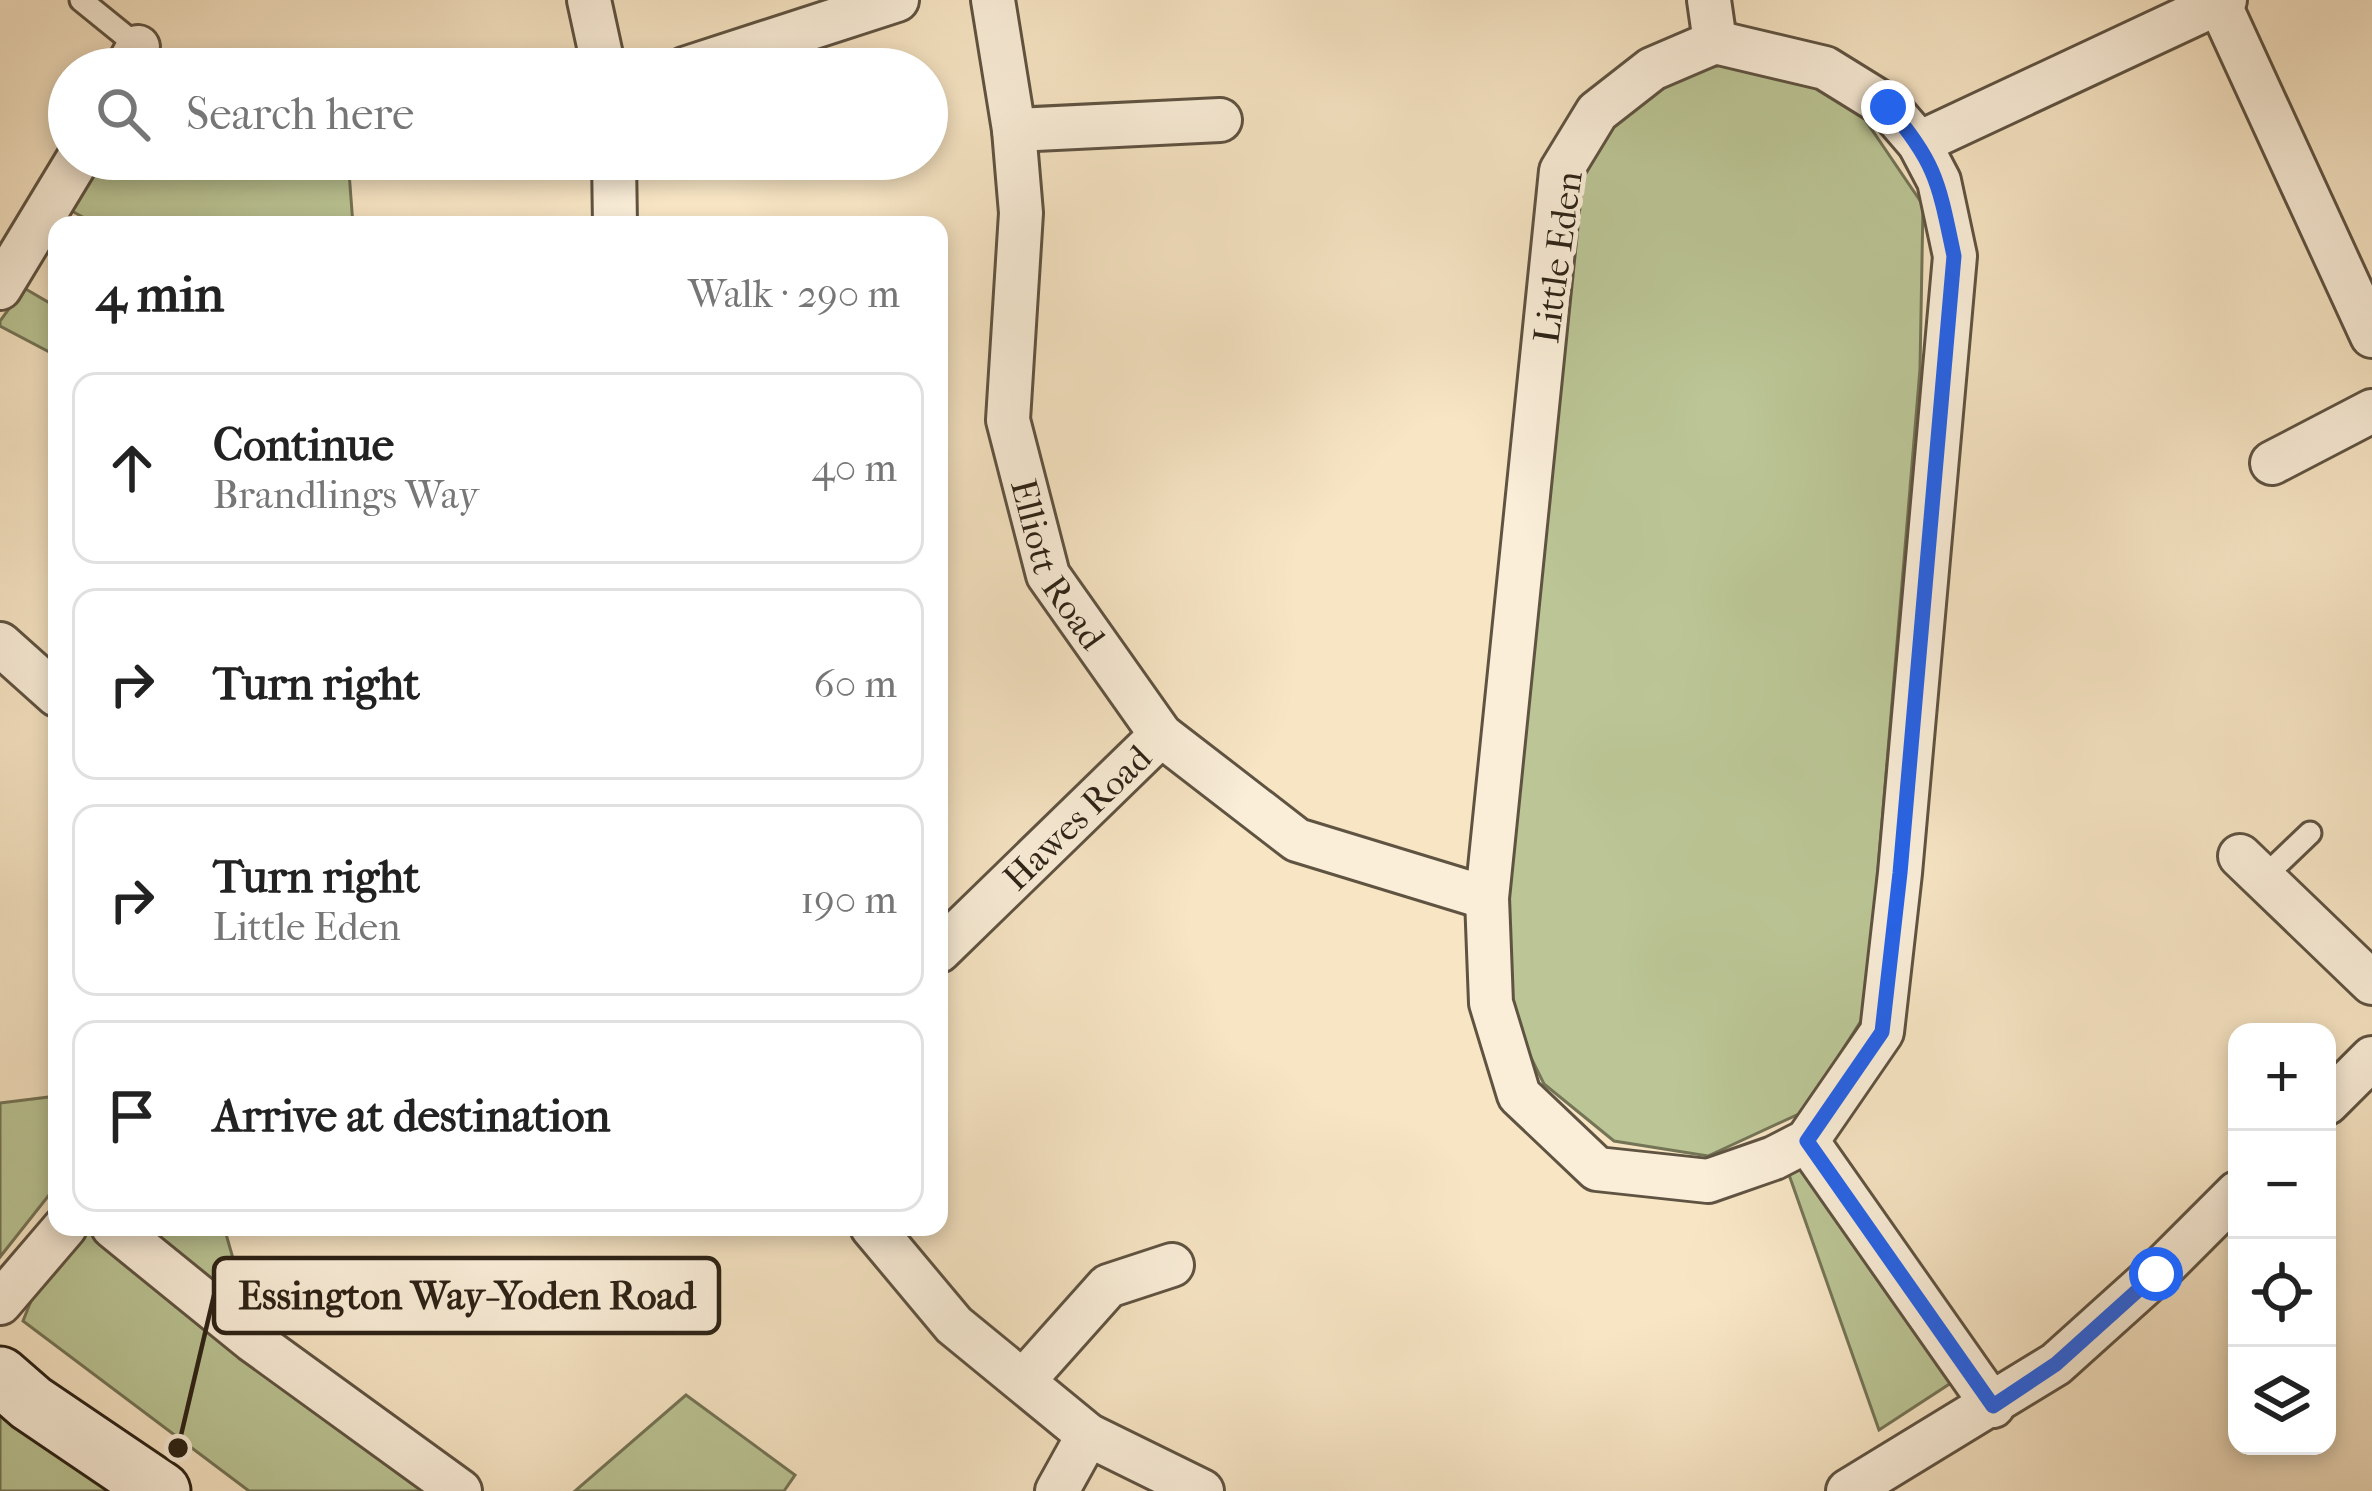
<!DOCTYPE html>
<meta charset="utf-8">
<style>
:root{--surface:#fff;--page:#f6f6f6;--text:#222;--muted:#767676;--line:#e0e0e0}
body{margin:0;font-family:"IM FELL French Canon",serif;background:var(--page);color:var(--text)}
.controls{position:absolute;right:36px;bottom:36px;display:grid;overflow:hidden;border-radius:24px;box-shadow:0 6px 18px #0003}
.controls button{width:108px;height:108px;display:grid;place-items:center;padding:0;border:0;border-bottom:3px solid var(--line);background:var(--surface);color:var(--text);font:60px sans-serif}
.stop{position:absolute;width:36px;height:36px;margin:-27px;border:9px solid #2563eb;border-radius:50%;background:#fff}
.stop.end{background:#2563eb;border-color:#fff;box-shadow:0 3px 12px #0008}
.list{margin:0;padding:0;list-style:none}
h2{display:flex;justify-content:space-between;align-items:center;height:156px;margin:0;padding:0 48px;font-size:51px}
h2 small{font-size:39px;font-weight:400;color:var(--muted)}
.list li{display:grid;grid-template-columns:78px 1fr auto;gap:36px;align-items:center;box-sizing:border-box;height:192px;margin:0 24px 24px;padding:0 24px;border:3px solid var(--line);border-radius:24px}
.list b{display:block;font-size:45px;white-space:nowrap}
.list p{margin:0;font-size:39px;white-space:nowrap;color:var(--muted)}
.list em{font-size:39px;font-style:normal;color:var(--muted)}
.icon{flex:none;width:66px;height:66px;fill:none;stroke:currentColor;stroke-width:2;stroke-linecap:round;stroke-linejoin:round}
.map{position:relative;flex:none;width:2372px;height:1491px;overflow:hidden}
.search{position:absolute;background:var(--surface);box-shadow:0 6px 18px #0003;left:48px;top:48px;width:900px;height:132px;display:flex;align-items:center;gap:30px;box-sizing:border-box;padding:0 42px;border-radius:66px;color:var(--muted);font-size:45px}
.panel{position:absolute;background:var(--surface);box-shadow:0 6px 18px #0003;left:48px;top:216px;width:900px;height:1020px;border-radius:24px}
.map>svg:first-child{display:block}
.green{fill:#bbc595;stroke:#747456;stroke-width:3}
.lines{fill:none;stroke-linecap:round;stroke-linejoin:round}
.lane-casing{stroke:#5f5342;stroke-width:27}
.street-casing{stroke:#5f5342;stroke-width:48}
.secondary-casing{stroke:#2c2216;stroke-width:63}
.lane{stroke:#faeed9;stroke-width:21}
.street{stroke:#faeed9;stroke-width:42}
.secondary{stroke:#faeed9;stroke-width:57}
.route{stroke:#2563eb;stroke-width:15}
.labels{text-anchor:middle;stroke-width:10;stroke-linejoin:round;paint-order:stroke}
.street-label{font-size:36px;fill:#2c2216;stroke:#faeed9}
.leader{fill:none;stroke:#2c2216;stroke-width:4.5}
.callout-dot{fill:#2c2216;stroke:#faeed9;stroke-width:4.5}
.callout{fill:#faeed9;stroke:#2c2216;stroke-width:4.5}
.callout-label{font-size:39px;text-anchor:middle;font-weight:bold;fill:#2c2216}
</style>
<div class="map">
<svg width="2372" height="1491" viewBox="0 0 2372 1491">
<rect width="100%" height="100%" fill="#f7e5c4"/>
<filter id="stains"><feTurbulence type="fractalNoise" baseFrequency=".00167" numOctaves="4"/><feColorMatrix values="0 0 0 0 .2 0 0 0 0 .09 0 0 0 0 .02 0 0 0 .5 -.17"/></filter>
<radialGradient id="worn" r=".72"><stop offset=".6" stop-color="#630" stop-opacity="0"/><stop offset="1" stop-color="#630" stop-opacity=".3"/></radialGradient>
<path class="green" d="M1745,59L1851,99L1923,205L1920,369L1866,1013L1803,1112L1708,1156L1614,1141L1544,1084L1502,999V881L1577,168L1613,118L1657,81Z
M95,159H348L353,225H97L70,210Z
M24,288L48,302L57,291V356L0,326V321Z
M57,1096V1185L0,1257V1103Z
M1799,1164L1954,1381L1879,1430L1787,1169Z
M90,1227H224L265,1370L434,1491H249L23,1321L35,1291Z
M0,1393L128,1491H0Z
M686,1395L795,1475L784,1491H575Z"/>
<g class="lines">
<defs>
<path id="lane" d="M81,0L166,69
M2263,878L2310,833"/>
<g id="street">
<path d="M589,0L604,69"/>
<path id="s1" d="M993,0L1014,130L1021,213L1008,420L1048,575L1161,735L1297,840L1487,898"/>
<path d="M1709,0L1715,42"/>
<path d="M2219,3L2372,336"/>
<path d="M1715,42L1825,68L1888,107L1919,143L1939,181L1955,256L1900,873L1882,1032L1807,1141L1774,1158L1708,1181L1597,1169L1519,1095L1491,1003L1487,898L1561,171L1597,112L1652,69Z"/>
<path d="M126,69L138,47"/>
<path d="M684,69L897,0"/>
<path d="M1014,130L1220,120"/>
<path d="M1919,143L2225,0"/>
<path d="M614,159L615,225"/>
<path d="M0,288L78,159"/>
<path d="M2272,463L2372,411"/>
<path d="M0,644L57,695"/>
<path d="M2240,856L2372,983"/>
<path id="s2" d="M939,951L1161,735"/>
<path d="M2327,1103L2372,1058"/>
<path d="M1807,1141L1993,1406"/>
<path d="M113,1227L252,1340L460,1491"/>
<path d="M872,1227L954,1325L1088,1435L1202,1491"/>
<path d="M0,1303L65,1227"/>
<path d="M1025,1379L1108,1286L1172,1265"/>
<path d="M1057,1491L1088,1435"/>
<path d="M1848,1491L2056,1364L2156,1274L2237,1193"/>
</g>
<path id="secondary" d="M0,1376L31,1403L161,1491"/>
</defs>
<use href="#lane" class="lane-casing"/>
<use href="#street" class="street-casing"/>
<use href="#secondary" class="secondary-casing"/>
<use href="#lane" class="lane"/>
<use href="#street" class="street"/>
<use href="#secondary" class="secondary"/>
</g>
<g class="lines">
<path class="route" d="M1888,107C1937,163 1939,185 1954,256L1900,873L1882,1032L1807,1141L1993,1406L2056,1364L2156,1274"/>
</g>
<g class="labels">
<g class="street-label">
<text transform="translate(1557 257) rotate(-82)" y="13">Little Eden</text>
<text dy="13" stroke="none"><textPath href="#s1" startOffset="576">Elliott Road</textPath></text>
<text dy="13" stroke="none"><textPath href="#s2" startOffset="192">Hawes Road</textPath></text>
</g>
</g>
<path class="leader" d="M178 1448L214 1295"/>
<circle class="callout-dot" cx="178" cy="1448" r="12"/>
<rect class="callout" x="214" y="1258" width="505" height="75" rx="12"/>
<g class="callout-label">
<text x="467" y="1309">Essington Way-Yoden Road</text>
</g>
<rect width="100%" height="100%" filter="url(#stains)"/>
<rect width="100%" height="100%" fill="url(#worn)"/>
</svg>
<div class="controls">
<button>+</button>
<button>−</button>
<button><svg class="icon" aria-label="locate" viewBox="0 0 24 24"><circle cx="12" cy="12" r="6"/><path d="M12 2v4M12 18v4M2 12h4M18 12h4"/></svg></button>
<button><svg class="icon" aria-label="layers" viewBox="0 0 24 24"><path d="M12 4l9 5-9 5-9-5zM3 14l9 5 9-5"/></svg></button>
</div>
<div class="stop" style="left:2156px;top:1274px"></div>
<div class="stop end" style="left:1888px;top:107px"></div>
<div class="search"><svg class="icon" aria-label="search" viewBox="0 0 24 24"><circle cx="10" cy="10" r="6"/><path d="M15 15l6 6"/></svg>Search here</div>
<section class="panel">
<h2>4 min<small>Walk · 290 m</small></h2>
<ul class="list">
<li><svg class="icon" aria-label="ahead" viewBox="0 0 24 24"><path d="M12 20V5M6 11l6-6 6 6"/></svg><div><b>Continue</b><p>Brandlings Way</p></div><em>40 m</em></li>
<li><svg class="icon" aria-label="right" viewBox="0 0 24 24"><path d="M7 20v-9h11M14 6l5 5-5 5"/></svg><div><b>Turn right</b></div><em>60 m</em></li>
<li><svg class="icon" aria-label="right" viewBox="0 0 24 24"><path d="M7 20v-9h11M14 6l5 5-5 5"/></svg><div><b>Turn right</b><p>Little Eden</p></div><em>190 m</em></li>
<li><svg class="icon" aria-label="arrive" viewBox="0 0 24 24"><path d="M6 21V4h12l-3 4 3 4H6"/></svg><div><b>Arrive at destination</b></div></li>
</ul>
</section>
</div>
